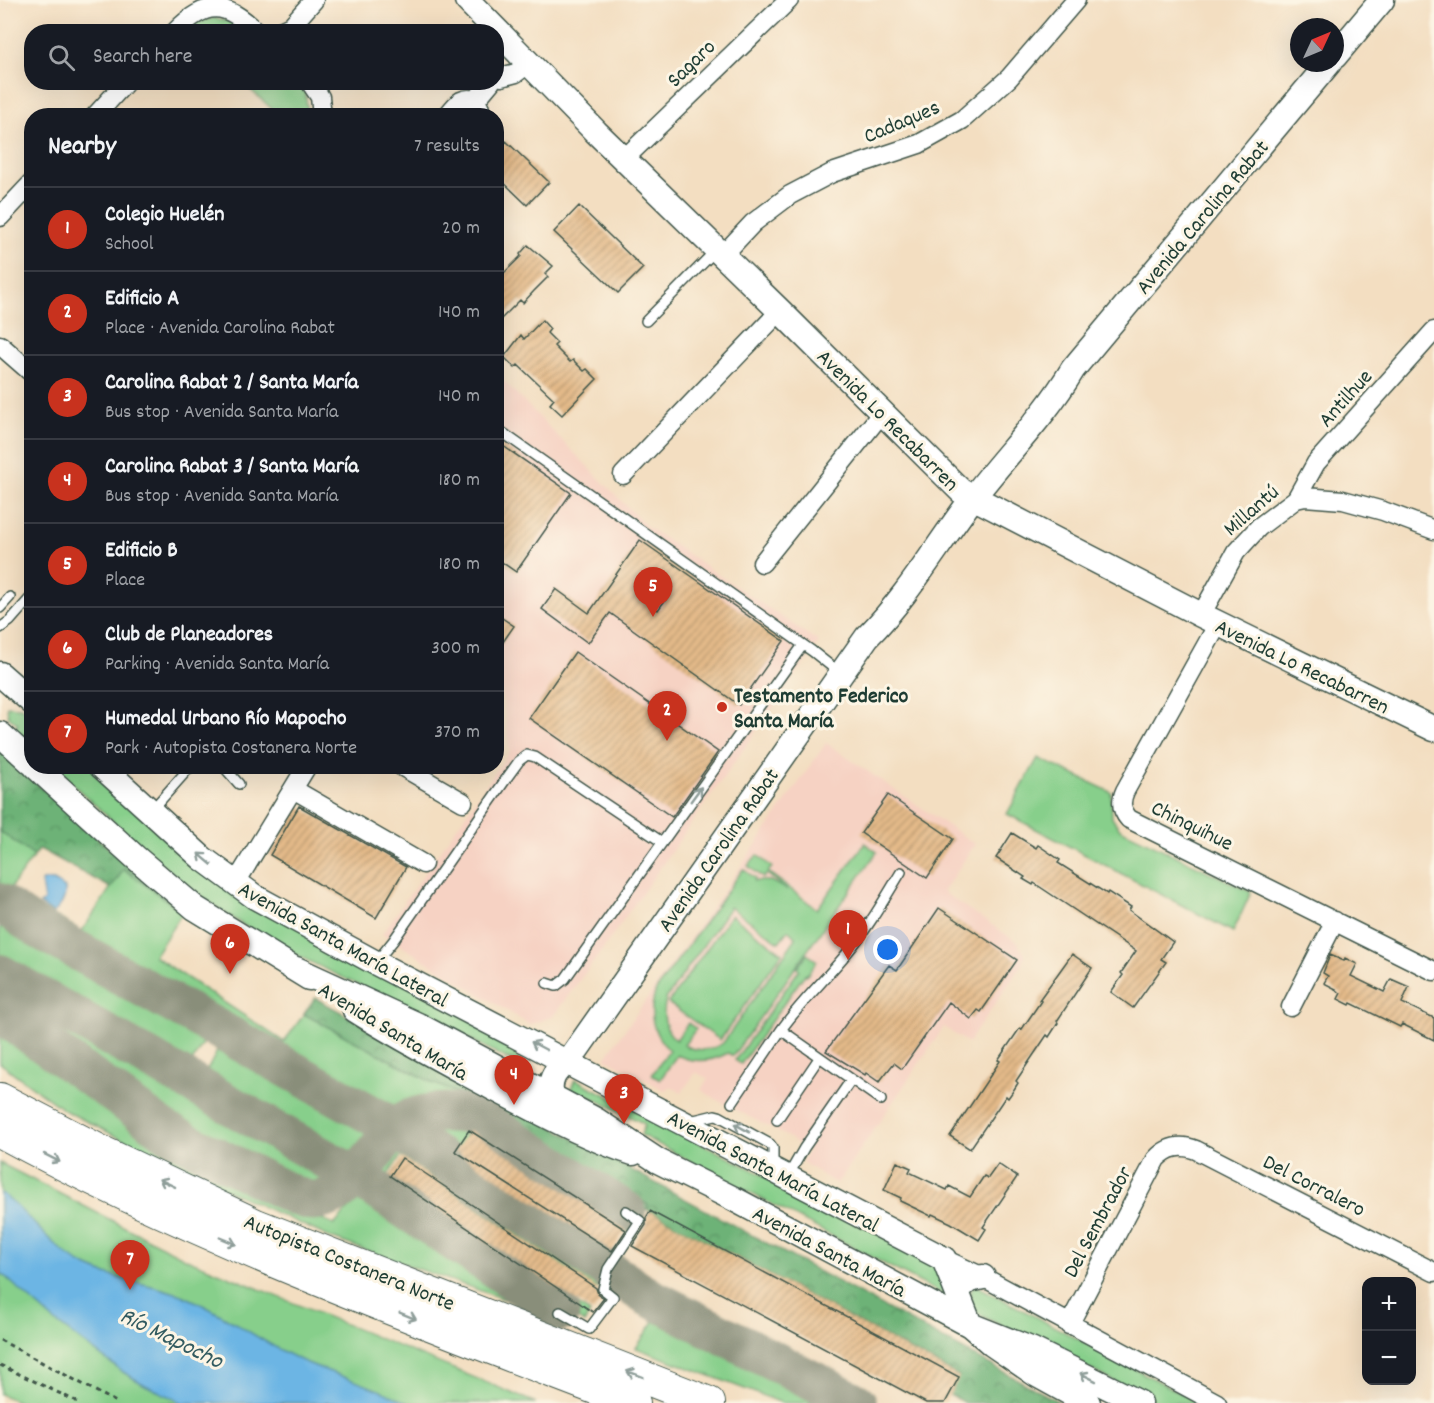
<!DOCTYPE html>
<meta charset="utf-8">
<style>
:root{--surface:#171b24;--page:#242831;--text:#f1f3f6;--muted:#9ea1a6;--line:#363941;--accent:#c8321e}
body{margin:0;font-family:Dekko,sans-serif;background:var(--page);color:var(--text)}
.controls{position:absolute;right:18px;bottom:18px;display:grid;overflow:hidden;border-radius:12px;box-shadow:0 6px 24px #0002}
.controls button{width:54px;height:54px;display:grid;place-items:center;padding:0;border:0;border-bottom:2px solid var(--line);background:var(--surface);color:var(--text);font:30px sans-serif}
.compass{position:absolute;left:1290px;top:18px;width:54px;height:54px;border-radius:50%;background:var(--surface);box-shadow:0 6px 24px #0002;rotate:46deg}
.you{position:absolute;left:888px;top:950px;width:21px;height:21px;margin:-15px;border:4px solid #fff;border-radius:50%;background:#1a73e8;box-shadow:0 0 0 9px #1a73e833}
.badge{display:grid;place-items:center;width:39px;height:39px;border-radius:50%;background:var(--accent);color:#fff;font-size:20px;font-weight:700}
.pin{position:absolute;translate:-50% -50px;filter:drop-shadow(0 2px 3px #0008)}
.pin::after{content:'';position:absolute;top:32px;width:21px;height:18px;background:inherit;clip-path:polygon(0 0,100% 0,50% 100%)}
.list{margin:0;padding:0;list-style:none}
h2{display:flex;justify-content:space-between;align-items:center;height:78px;margin:0;padding:0 24px;font-size:26px}
h2 small{font-size:20px;font-weight:400;color:var(--muted)}
.list li{display:grid;grid-template-columns:39px 1fr auto;gap:18px;align-items:center;box-sizing:border-box;height:84px;padding:0 24px;border-top:2px solid var(--line)}
.list b{display:block;font-size:22px;white-space:nowrap}
.list p{margin:0;font-size:20px;white-space:nowrap;color:var(--muted)}
.list em{font-size:20px;font-style:normal;color:var(--muted)}
.icon{flex:none;width:33px;height:33px;fill:none;stroke:currentColor;stroke-width:2;stroke-linecap:round;stroke-linejoin:round}
.map{position:relative;flex:none;width:1434px;height:1403px;overflow:hidden}
.search{position:absolute;background:var(--surface);box-shadow:0 6px 24px #0002;left:24px;top:24px;width:480px;height:66px;display:flex;align-items:center;gap:15px;box-sizing:border-box;padding:0 21px;border-radius:24px;color:var(--muted);font-size:22px}
.panel{position:absolute;background:var(--surface);box-shadow:0 6px 24px #0002;left:24px;top:108px;width:480px;height:666px;border-radius:24px}
.map>svg:first-child{display:block}
.built{fill:#f6d2c3}
.green{fill:#87cf8b;stroke:#538660;stroke-width:1.5;fill-rule:evenodd}
.forest{fill:url(#forest-crowns);stroke:#467856;stroke-width:1.5}
.water{fill:#6cb5e4;stroke:#46798c;stroke-width:1.5}
.lines{fill:none;stroke-linecap:round;stroke-linejoin:round}
.taxiway{stroke:#898e7a;stroke-width:40}
.building{fill:url(#building-hatch);fill-rule:evenodd}
.lane-casing{stroke:#3f5549;stroke-width:12}
.street-casing{stroke:#3f5549;stroke-width:21}
.secondary-casing{stroke:#3f5549;stroke-width:27}
.highway-casing{stroke:#3f5549;stroke-width:34}
.path{stroke:#3f5549;stroke-width:3;stroke-dasharray:4.5 4.5;stroke-linecap:butt}
.lane{stroke:#fff;stroke-width:9}
.street{stroke:#fff;stroke-width:18}
.secondary{stroke:#fff;stroke-width:24}
.highway{stroke:#fff;stroke-width:32}
.oneway{stroke:#8f9e9a}
.poi-dot{fill:#c8321e;stroke:#fcf5e5;stroke-width:2}
.labels{text-anchor:middle;stroke-width:6;stroke-linejoin:round;paint-order:stroke}
.street-label{font-size:22px;fill:#1f3d34;stroke:#fcf5e5}
.poi-label{font-size:22px;font-weight:bold;fill:#1f3d34;stroke:#fcf5e5;text-anchor:start}
.water-label{font-size:24px;font-style:italic;fill:#325b60;stroke:#fcf5e5}
</style>
<div class="map">
<svg width="1434" height="1403" viewBox="0 0 1434 1403">
<defs>
<pattern id="forest-crowns" width="20" height="18" patternUnits="userSpaceOnUse" patternTransform="scale(1.5)"><rect width="20" height="18" fill="#6db277"/><path d="M2 6a3 3 0 1 1 6 0M12 15a3 3 0 1 1 6 0" fill="none" stroke="#599262"/></pattern>
<pattern id="building-hatch" width="6" height="6" patternUnits="userSpaceOnUse" patternTransform="scale(1.5)"><rect width="6" height="6" fill="#e4ba89"/><path d="M-1 1l2-2M0 6l6-6M5 7l2-2" fill="none" stroke="#b89871"/></pattern>
</defs>
<rect width="100%" height="100%" fill="#fcf5e5"/>
<filter id="ink" filterUnits="userSpaceOnUse"><feTurbulence type="fractalNoise" baseFrequency=".0167" numOctaves="2"/><feDisplacementMap in="SourceGraphic" scale="12" xChannelSelector="R" yChannelSelector="G"/><feConvolveMatrix kernelMatrix="1 2 1 2 8 2 1 2 1" color-interpolation-filters="sRGB"/></filter>
<filter id="wash" filterUnits="userSpaceOnUse"><feTurbulence type="fractalNoise" baseFrequency=".008" numOctaves="4" result="noise"/><feDisplacementMap in="SourceGraphic" scale="24" xChannelSelector="R" yChannelSelector="G"/><feGaussianBlur stdDeviation="1.35" result="paint"/><feColorMatrix in="noise" values="0 0 0 0 0 0 0 0 0 0 0 0 0 0 0 0 0 1.4 0 .05"/><feComposite in="paint" operator="in"/></filter>
<g filter="url(#wash)">
<rect width="100%" height="100%" fill="#f3dec1"/>
<path class="built" d="M497,374L646,526L819,642L600,953L553,1016L530,1025L382,934L510,751L499,674L496,672Z
M826,743L975,844L943,892L1017,942L1025,955L1021,966L968,1043L944,1027L837,1184L802,1162L808,1151L804,1148L790,1138L719,1101L701,1090L708,1079L696,1072L682,1092L670,1087L666,1091L605,1058L751,852Z"/>
<path class="green" d="M215,18L229,21L241,31L188,32L197,22Z
M243,83H297L305,90L308,115H279Z
M7,706L20,707L31,713V746L14,730L18,724L8,716Z
M1038,758L1111,792L1112,818L1120,829L1251,892L1233,932L1007,814Z
M54,767H91L210,871L528,1050L519,1065C492,1051 465,1036 438,1023C369,988 296,960 231,917C167,874 111,819 54,767Z
M0,831L34,856L9,890L82,931L123,869L183,912L154,956L284,1042L304,1014L433,1083L470,1098L508,1116L648,1205L641,1217L476,1110C445,1106 420,1102 393,1122L39,925L0,899Z
M865,843L877,852L733,1056L728,1053C711,1062 695,1064 677,1055L660,1080L652,1075L669,1050C651,1033 648,1013 656,990L743,869L755,878L754,881H771L787,890L767,874L763,878L748,866L757,855L772,867L768,872L817,909ZM730,907L779,942L788,930L796,938L723,1043C711,1051 696,1052 684,1045L696,1029L688,1023L676,1040C664,1030 662,1015 666,999Z
M0,912L37,936L210,1032L186,1072L0,958Z
M731,915L782,953L720,1040L668,1003Z
M807,954L817,961L807,975L805,974L741,1064L735,1060L799,970L797,968Z
M0,981L44,1006L33,1021L0,1000Z
M61,1016L335,1175C322,1181 310,1187 295,1185C275,1182 257,1171 240,1162C171,1126 111,1078 50,1032Z
M0,1030L171,1152L334,1225L364,1192L560,1319L331,1238L179,1168L64,1110L0,1063Z
M223,1040L370,1123C377,1143 367,1153 354,1167L203,1078Z
M575,1079L939,1265L953,1300L641,1135L645,1124L583,1093L579,1103L572,1099L570,1091Z
M458,1120L475,1123L633,1225L628,1232L469,1130L455,1152L615,1253L608,1262L420,1137L425,1123Z
M398,1142L604,1277L597,1289L401,1156L387,1176L590,1313L584,1323L370,1176L392,1144Z
M0,1163L189,1260L536,1403H20L0,1394Z
M977,1286L1200,1403H1158L982,1316C971,1308 969,1300 972,1287Z
M659,1314L831,1403H782L636,1348Z"/>
<path class="forest" d="M0,750L141,877L183,912L124,869L111,888L40,849L34,856L0,831Z
M315,998L1061,1403H965L949,1395L959,1376L646,1209L648,1205L508,1116L470,1098L433,1083L304,1014Z"/>
<path class="water" d="M45,880L54,881L65,888C66,898 61,907 53,913L40,904L44,901L41,882Z
M0,1192C29,1213 50,1247 82,1264C114,1281 153,1283 186,1297C226,1314 259,1341 298,1359C334,1375 373,1385 408,1403H183L145,1385L123,1372L53,1320L0,1272Z"/>
<g class="lines">
<path class="taxiway" d="M0,903L37,928L395,1128L647,1296L857,1403
M0,974L357,1177L560,1312
M0,1013L169,1133L291,1194C296,1196 302,1199 308,1200C341,1205 365,1166 382,1144C390,1135 397,1124 409,1119C429,1110 457,1112 477,1116L626,1211"/>
</g>
<g id="blocks">
<path class="building" d="M506,141L549,182L527,205L496,175V151Z
M579,206L643,268L618,293L554,232Z
M528,245L553,266L545,274L548,277L534,291L523,303L520,300L496,324V281L521,256L520,254Z
M542,320L550,329L547,333L557,343L554,346L570,362L573,360L584,371L587,369L597,379L562,415L550,404L554,399L518,365L515,368L504,357L521,335L524,339Z
M496,441L571,493L516,572L496,558Z
M640,540L784,641L739,705L610,613L588,643L542,609L556,589L589,613ZM653,578L672,591L658,610L640,598Z
M496,614L514,626L496,652Z
M575,652L718,752L672,817L529,718Z
M888,795L953,839L927,878L861,833Z
M299,806L406,867L376,918L270,855Z
M1012,833L1036,848L1038,845L1060,860L1058,863L1107,894L1108,892L1131,907L1129,910L1173,942L1161,959L1166,962L1133,1008L1111,992L1123,975L1121,973L1136,951L1034,883L1033,885L1023,879L1025,877L996,858Z
M939,908L1017,960L981,1012L978,1010L971,1019L949,1002L902,1069L894,1063L879,1082L866,1073L865,1075L826,1051L889,965L897,970Z
M1072,954L1092,968L1057,1021L1058,1023L1049,1037L1047,1035L1016,1081L1018,1083L1013,1091L1008,1098L1006,1096L970,1149L950,1136L1000,1061L998,1060L1020,1028L1022,1029L1041,1001L1039,1000Z
M1330,955L1344,961L1345,958L1357,964L1351,976L1384,992L1391,979L1409,987L1402,1003L1434,1018V1040L1402,1024L1400,1027L1351,1003L1350,1005L1338,999L1341,993L1335,990L1336,989L1324,983L1328,976L1323,973Z
M469,1130L626,1230L612,1251L455,1151Z
M402,1158L596,1288L598,1294L604,1298L593,1312L390,1176Z
M897,1162L911,1168L909,1172L947,1190L949,1186L970,1197L984,1176L988,1178L998,1164L1017,1177L983,1227L986,1229L979,1240L951,1223L932,1214L931,1216L900,1201L901,1198L884,1190Z
M650,1211L959,1377L945,1403H926L632,1246L646,1225V1218Z"/>
</g>
</g>
<g filter="url(#ink)">
<use href="#blocks" fill-opacity="0" stroke="#3f5549" stroke-width="1.5"/>
<g class="lines">
<defs>
<path id="lane" d="M646,321L716,250
M496,428L812,651L841,674
M0,608L10,597
M0,628L10,621L32,596
M223,766L239,784
M152,810L191,766
M376,962L393,941L506,779L519,761L527,755L535,757L662,842
M547,983L556,986L565,979L803,645
M881,1100L781,1030C801,1002 825,980 847,953C868,928 884,900 901,872
M732,1103L781,1030
M777,1120L819,1058
M690,1121L715,1115L719,1116L770,1144L773,1148V1166
M788,1176L804,1148L851,1080
M560,1312L589,1329L613,1297L603,1289L608,1269L640,1221L626,1211"/>
<path id="street" d="M175,32C206,0 225,1 257,32
M278,32L291,26L314,0
M496,73L501,77L516,73L529,63
M310,82L320,97L322,116
M475,101L491,82
M95,116L126,82
M447,116C451,111 456,104 461,101C473,95 481,105 481,116
M624,159L789,0
M0,217L32,183
M723,255L753,223L790,195L832,173L919,144L962,120L1009,78L1076,0
M0,345L32,373
M623,475L780,311
M1296,499L1316,463L1434,331
M762,563L881,414
M1201,615L1236,552L1259,527L1296,499L1305,497L1343,500L1383,511L1434,530
M1218,624L1125,791C1120,802 1121,810 1129,819L1434,971
M401,766L463,802
M293,789L423,864
M235,884L307,766
M1291,1007L1335,921
M944,1259L983,1277L1217,1403
M1069,1325L1156,1159C1168,1146 1181,1144 1196,1150L1434,1272"/>
<path id="secondary" d="M467,0L596,132L780,311L961,491L1201,615L1434,729
M1335,56L1382,0
M0,674L32,702
M0,734L32,763
M35,766L135,857L195,908L309,978
M101,766L202,858L255,897L376,963L944,1259L970,1325L992,1344L1037,1375L1088,1403
M296,969L418,1025L596,1120L658,1161L732,1198L970,1325L1033,1350L1140,1403
M355,1010C399,1038 445,1062 491,1087C538,1111 583,1137 633,1153
M551,1096C549,1080 554,1070 568,1062L867,637C908,596 937,545 972,499C1006,454 1043,419 1073,369L1329,63
M957,1290L969,1280L983,1277"/>
<path id="highway" d="M0,1099L98,1150L256,1225L709,1403
M0,1131C202,1241 419,1320 634,1403"/>
</defs>
<use href="#lane" class="lane-casing"/>
<use href="#street" class="street-casing"/>
<use href="#secondary" class="secondary-casing"/>
<use href="#highway" class="highway-casing"/>
<path class="path" d="M0,1340L118,1403
M0,1365L80,1403"/>
<use href="#lane" class="lane"/>
<use href="#street" class="street"/>
<use href="#secondary" class="secondary"/>
<use href="#highway" class="highway"/>
</g>
<defs><path id="oneway-shaft" d="M-6 0H5M1.5-3L5.5 0L1.5 3" fill="none" stroke-width="1.6" stroke-linecap="round" stroke-linejoin="round" transform="scale(1.5)"/></defs>
<g class="oneway">
<use href="#oneway-shaft" transform="translate(696 794) rotate(-54)"/>
<use href="#oneway-shaft" transform="translate(205 859) rotate(-140)"/>
<use href="#oneway-shaft" transform="translate(539 1046) rotate(-152)"/>
<use href="#oneway-shaft" transform="translate(742 1128) rotate(-151)"/>
<use href="#oneway-shaft" transform="translate(52 1158) rotate(27)"/>
<use href="#oneway-shaft" transform="translate(167 1183) rotate(-154)"/>
<use href="#oneway-shaft" transform="translate(228 1241) rotate(23)"/>
<use href="#oneway-shaft" transform="translate(408 1316) rotate(22)"/>
<use href="#oneway-shaft" transform="translate(635 1374) rotate(-159)"/>
<use href="#oneway-shaft" transform="translate(1088 1377) rotate(-153)"/>
</g>
</g>
<circle class="poi-dot" cx="722" cy="707" r="6"/>
<g class="labels">
<g class="street-label">
<text transform="translate(690 62) rotate(-44)" y="8">Sagaro</text>
<text transform="translate(901 120) rotate(-23)" y="8">Cadaques</text>
<text transform="translate(1201 216) rotate(-50)" y="8">Avenida Carolina Rabat</text>
<text transform="translate(1344 397) rotate(-48)" y="8">Antilhue</text>
<text transform="translate(889 419) rotate(45)" y="8">Avenida Lo Recabarren</text>
<text transform="translate(1250 509) rotate(-41)" y="8">Millantú</text>
<text transform="translate(1303 665) rotate(26)" y="8">Avenida Lo Recabarren</text>
<text transform="translate(1193 824) rotate(26)" y="8">Chinquihue</text>
<text transform="translate(717 849) rotate(-55)" y="8">Avenida Carolina Rabat</text>
<text transform="translate(344 943) rotate(29)" y="8">Avenida Santa María Lateral</text>
<text transform="translate(394 1030) rotate(31)" y="8">Avenida Santa María</text>
<text transform="translate(774 1170) rotate(28)" y="8">Avenida Santa María Lateral</text>
<text transform="translate(1315 1184) rotate(27)" y="8">Del Corralero</text>
<text transform="translate(1096 1221) rotate(-62)" y="8">Del Sembrador</text>
<text transform="translate(830 1250) rotate(28)" y="8">Avenida Santa María</text>
<text transform="translate(350 1261) rotate(22)" y="8">Autopista Costanera Norte</text>
</g>
<g class="poi-label">
<text x="734" y="702">Testamento Federico<tspan x="734" dy="25">Santa María</tspan></text>
</g>
<g class="water-label">
<text transform="translate(172 1337) rotate(26)" y="8">Río Mapocho</text>
</g>
</g>
</svg>
<div class="controls">
<button>+</button>
<button>−</button>
</div>
<svg class="compass" viewBox="-18 -18 36 36"><path d="M0-13l5 13h-10z" fill="#e53935"/><path d="M0 13l5-13h-10z" fill="#9ea1a6"/></svg>
<div class="you"></div>
<div class="pin badge" style="left:848px;top:960px">1</div>
<div class="pin badge" style="left:667px;top:741px">2</div>
<div class="pin badge" style="left:624px;top:1124px">3</div>
<div class="pin badge" style="left:514px;top:1105px">4</div>
<div class="pin badge" style="left:653px;top:617px">5</div>
<div class="pin badge" style="left:230px;top:974px">6</div>
<div class="pin badge" style="left:130px;top:1290px">7</div>
<div class="search"><svg class="icon" aria-label="search" viewBox="0 0 24 24"><circle cx="10" cy="10" r="6"/><path d="M15 15l6 6"/></svg>Search here</div>
<section class="panel">
<h2>Nearby<small>7 results</small></h2>
<ul class="list">
<li><span class="badge">1</span><div><b>Colegio Huelén</b><p>School</p></div><em>20 m</em></li>
<li><span class="badge">2</span><div><b>Edificio A</b><p>Place · Avenida Carolina Rabat</p></div><em>140 m</em></li>
<li><span class="badge">3</span><div><b>Carolina Rabat 2 / Santa María</b><p>Bus stop · Avenida Santa María</p></div><em>140 m</em></li>
<li><span class="badge">4</span><div><b>Carolina Rabat 3 / Santa María</b><p>Bus stop · Avenida Santa María</p></div><em>180 m</em></li>
<li><span class="badge">5</span><div><b>Edificio B</b><p>Place</p></div><em>180 m</em></li>
<li><span class="badge">6</span><div><b>Club de Planeadores</b><p>Parking · Avenida Santa María</p></div><em>300 m</em></li>
<li><span class="badge">7</span><div><b>Humedal Urbano Río Mapocho</b><p>Park · Autopista Costanera Norte</p></div><em>370 m</em></li>
</ul>
</section>
</div>
